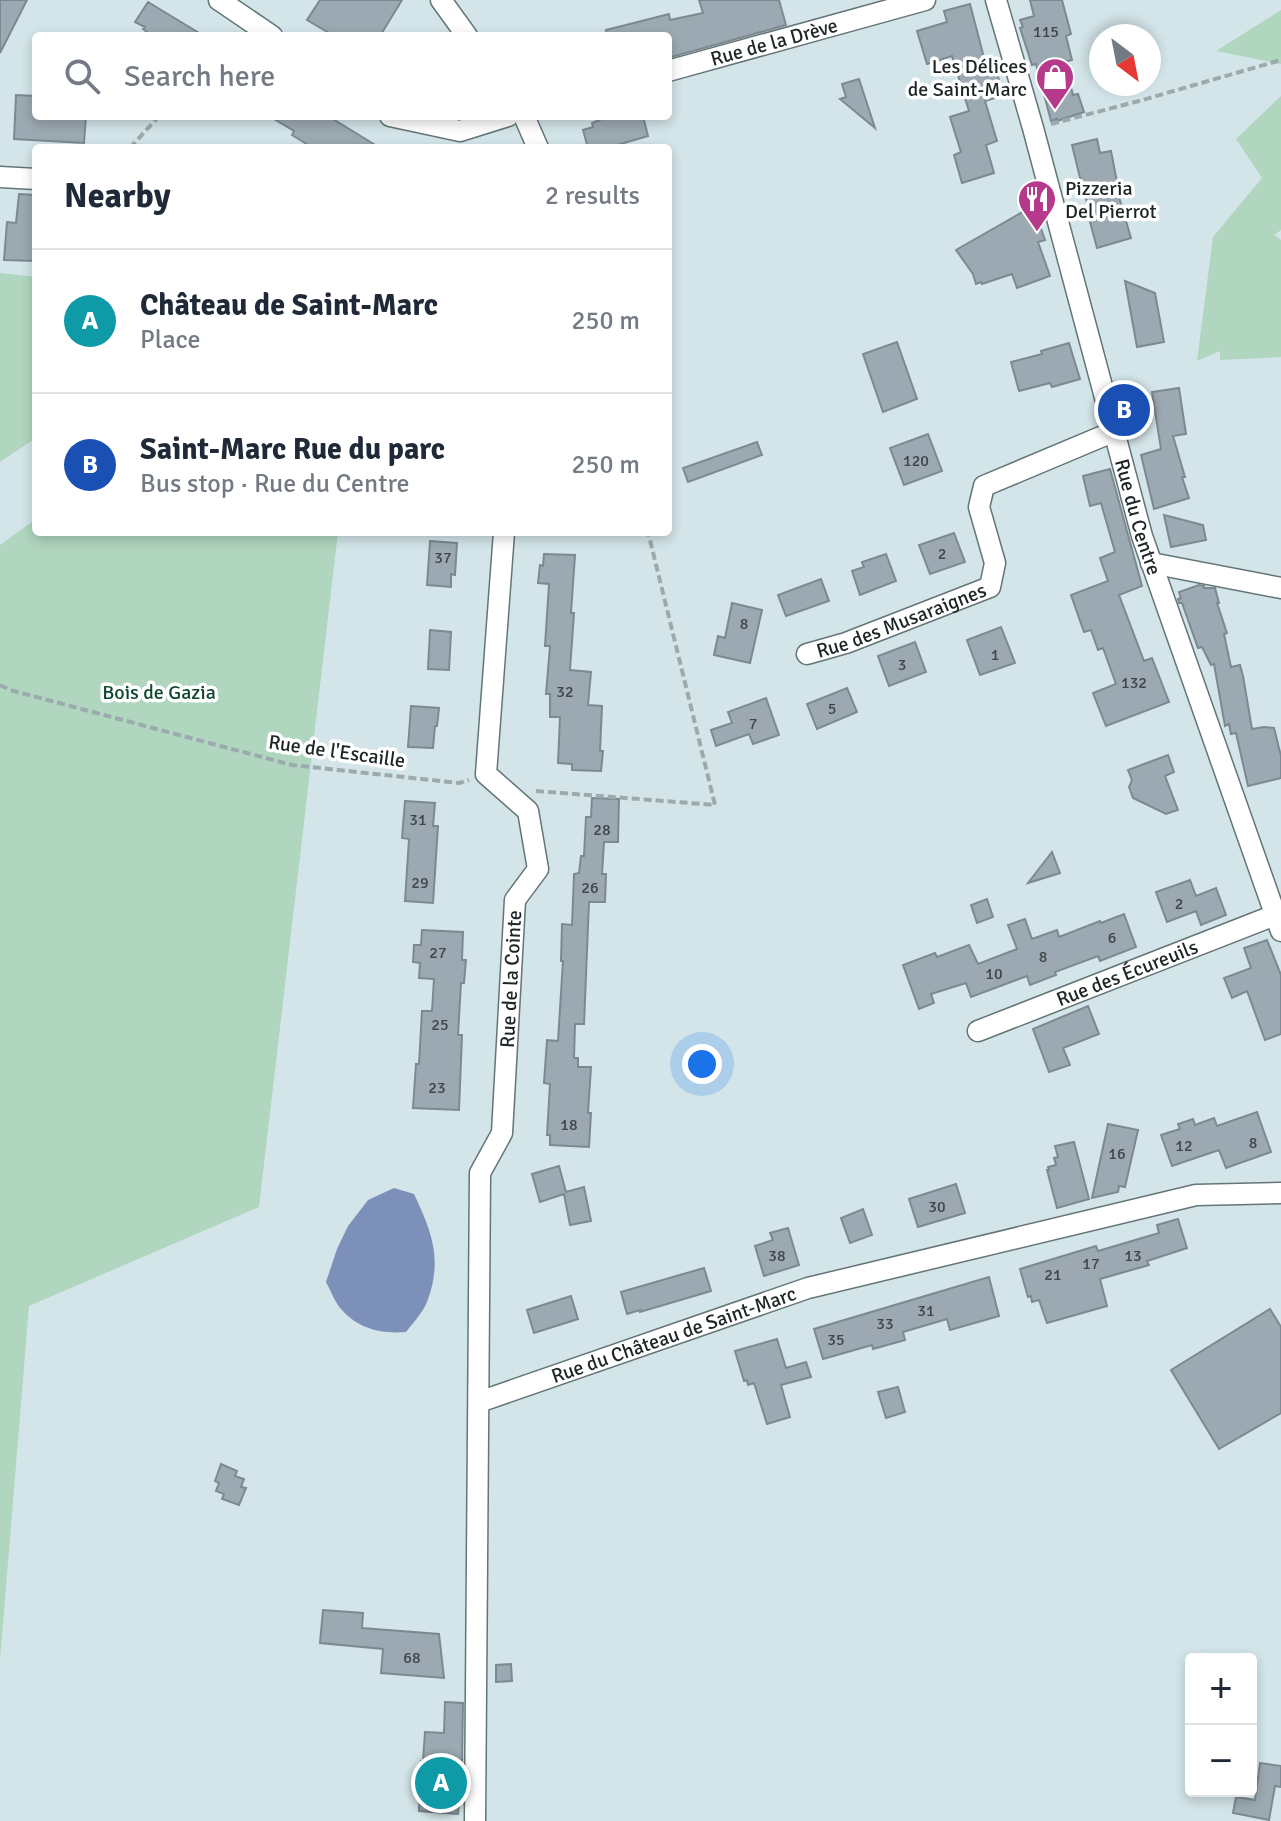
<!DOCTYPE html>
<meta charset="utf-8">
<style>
:root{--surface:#fff;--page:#f2f2f3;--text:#1f2937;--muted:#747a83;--line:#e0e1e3;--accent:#d93025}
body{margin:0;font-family:Signika,sans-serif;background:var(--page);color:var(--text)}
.controls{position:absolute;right:24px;bottom:24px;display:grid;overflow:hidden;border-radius:8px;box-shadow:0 4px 12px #0003}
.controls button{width:72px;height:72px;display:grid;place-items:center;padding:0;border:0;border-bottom:2px solid var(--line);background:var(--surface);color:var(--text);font:40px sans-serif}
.compass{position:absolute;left:1089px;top:24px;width:72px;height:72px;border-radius:50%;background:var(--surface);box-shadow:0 4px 12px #0003;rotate:148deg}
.you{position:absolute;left:702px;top:1064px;width:28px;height:28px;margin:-20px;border:6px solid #fff;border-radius:50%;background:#1a73e8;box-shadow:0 0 0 12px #1a73e833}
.badge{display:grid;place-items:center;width:52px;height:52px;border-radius:50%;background:var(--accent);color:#fff;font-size:26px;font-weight:700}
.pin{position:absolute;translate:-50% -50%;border:4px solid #fff;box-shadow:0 2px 8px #0006}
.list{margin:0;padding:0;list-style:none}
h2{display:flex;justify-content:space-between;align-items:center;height:104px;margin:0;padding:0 32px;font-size:34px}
h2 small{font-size:26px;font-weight:400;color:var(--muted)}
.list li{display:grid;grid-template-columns:52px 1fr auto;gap:24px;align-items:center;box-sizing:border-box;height:144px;padding:0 32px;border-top:2px solid var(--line)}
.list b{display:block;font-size:30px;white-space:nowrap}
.list p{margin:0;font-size:26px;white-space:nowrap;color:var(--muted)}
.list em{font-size:26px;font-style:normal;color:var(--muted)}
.icon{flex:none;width:44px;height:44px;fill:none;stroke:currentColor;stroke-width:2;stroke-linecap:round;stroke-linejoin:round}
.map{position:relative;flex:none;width:1281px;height:1821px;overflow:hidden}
.search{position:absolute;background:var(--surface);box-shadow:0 4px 12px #0003;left:32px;top:32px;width:640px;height:88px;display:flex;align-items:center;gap:20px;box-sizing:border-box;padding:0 28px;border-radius:8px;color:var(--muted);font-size:30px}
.panel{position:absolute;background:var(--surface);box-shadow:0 4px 12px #0003;left:32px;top:144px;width:640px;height:392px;border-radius:8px}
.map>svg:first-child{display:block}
.green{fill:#b0d6bf}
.water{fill:#7d90b9}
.building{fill:#9ca9b2;stroke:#7c8992;stroke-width:2}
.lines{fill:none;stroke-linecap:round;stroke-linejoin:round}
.street-casing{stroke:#647578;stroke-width:23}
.path{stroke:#9baaad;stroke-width:4;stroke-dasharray:8 4;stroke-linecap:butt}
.street{stroke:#fff;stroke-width:20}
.labels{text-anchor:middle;stroke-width:7;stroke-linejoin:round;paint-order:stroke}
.number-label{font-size:16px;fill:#3e4649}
.street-label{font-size:20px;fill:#1e2526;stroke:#fff}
.poi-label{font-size:20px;fill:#1e2526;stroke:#fff;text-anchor:end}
.park-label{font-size:20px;fill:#0c482d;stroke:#fff}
</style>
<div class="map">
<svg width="1281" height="1821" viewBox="0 0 1281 1821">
<rect width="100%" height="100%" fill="#d3e5e9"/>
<path class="green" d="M1281,10V64L1216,51Z
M1281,96V230L1274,235L1281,240V357L1220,360V351L1197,361L1213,237L1262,178L1236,139Z
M0,273L36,277V438L0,462Z
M36,519V532H338L259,1207L29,1306L0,1660V545Z"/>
<path class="water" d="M394,1188L414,1194C432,1232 443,1260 427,1302C423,1312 413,1323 406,1332C381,1334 359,1329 342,1310C335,1303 331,1291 326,1282L337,1249L348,1226L368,1200Z"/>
<path class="building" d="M0,0H27L0,53Z
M320,0H402L380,36H334L307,20Z
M699,0H779L786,25L668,58V36H607L606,30L669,14L670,20L703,13Z
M1030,0H1062L1071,34L1066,36L1072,60L1064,62L1073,95L1078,94L1084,112L1057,121V119L1051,121L1036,64L1032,65L1020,28L1023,27L1020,20L1034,16Z
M148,2L204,36H152L143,29L145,27L135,22Z
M970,4L988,73L996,71L1004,95L985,101L997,141L986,145L994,173L962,183L954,155L961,152L950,117L969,111L952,56L927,64L917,31L947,22L944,11Z
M859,79L875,128L840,99L846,97L842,84Z
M16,95L36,96V116H86L84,143L14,139Z
M269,116H328L380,148H313L292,135L294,131Z
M609,116H643L648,136L607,148H588L583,130L593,127L592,123Z
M1097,139L1100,153L1111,151L1117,182L1115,183L1131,238L1097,248L1090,222L1093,221L1083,190L1072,145Z
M19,194L36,195V261L4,260L7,222L16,223Z
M1033,206L1045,240L1038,242L1050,276L1017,288L1012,274L982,284L981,282L976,284L973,274L956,250Z
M1125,281L1155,293L1164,342L1137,347Z
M897,342L917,399L883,412L863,354Z
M1069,343L1080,379L1052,387L1050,383L1019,391L1011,362L1042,354L1041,351Z
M1179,388L1186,434L1173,436L1185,477H1182L1189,498L1154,509L1141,455L1161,449L1152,392Z
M928,434L942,471L904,485L890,448Z
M757,442L762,455L688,482L683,468Z
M1110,469L1142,586L1119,595L1144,661L1152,658L1169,702L1106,726L1093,693L1116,684L1103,648L1098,650L1091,630L1084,632L1071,595L1108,581L1100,558L1115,552L1101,503L1090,506L1083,476Z
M1164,515L1203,525L1206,540L1171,547Z
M954,533L965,562L930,574L919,545Z
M430,541L457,543L455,575L451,574V587L427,585Z
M544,554L575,555L571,613H574L570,670L591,672L588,705L602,706L600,751H603L601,771L572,770V764L558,763L560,717H550V694H546L550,646H545L549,584L538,583L540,565L543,566Z
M886,554L896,581L860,595L852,571L864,567L862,562Z
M821,579L829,601L786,616L778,595Z
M1199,585L1204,586V588H1215L1219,603H1217L1227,633L1224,634L1231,667L1240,665L1243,676L1252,729L1264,727L1274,728L1281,756V778L1248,786L1236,733L1231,734L1229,724L1225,726L1214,664L1211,665L1202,647L1198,648L1182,603H1179L1178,599L1181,598L1179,592Z
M732,603L762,610L750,663L714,655L718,636L725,638Z
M1001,627L1015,663L980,675L967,640Z
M430,630L451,632L449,670L428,669Z
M915,642L926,672L889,686L878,656Z
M847,688L857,712L817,729L807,704Z
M766,698L779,735L753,744L749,734L716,746L711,730L732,723L728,712Z
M411,706L439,708L437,726H435L433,748L408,747Z
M1168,755L1174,772L1165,776L1178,810L1166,814L1133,798L1129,787L1132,780L1128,770Z
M592,798L619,799L618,842H604L602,874H606L605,902H589L584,1024H575L574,1058H578V1067H591L588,1113H591L589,1147L550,1145V1135H547L550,1084L544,1083L547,1040L558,1041L563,961H561L562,924L572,925L574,874L579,873L581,856H584L586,817H591Z
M405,801L435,803L433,826H438L433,903L405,901L409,839L402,838Z
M1052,852L1060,873L1028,883Z
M1190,880L1196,896L1216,888L1226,915L1201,925L1196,911L1167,922L1156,892Z
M987,899L993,917L977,923L971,905Z
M1124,914L1136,947L1100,961L1098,956L1055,972L1056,975L1030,985L1027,976L971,997L966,983L931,994L934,1003L919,1009L903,965L935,953L937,957L969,945L978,964L1017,949L1008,925L1025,919L1032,939L1057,930L1059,937L1100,921L1101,923Z
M422,930L463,932L462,960H466L464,983H461L458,1035H462L459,1110L413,1108L416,1064H419L422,1011H432L434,979L419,978L420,963L413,962L414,945H421Z
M1267,940L1281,975V1034L1265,1040L1247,991L1232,998L1224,978L1251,968L1244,948Z
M1088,1006L1099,1034L1063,1048L1070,1065L1049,1072L1033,1029Z
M1257,1112L1271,1152L1226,1168L1219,1150L1172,1166L1161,1135L1180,1129L1178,1124L1193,1119L1195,1125L1214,1118L1217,1126Z
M1108,1124L1138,1130L1125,1187L1119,1186L1118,1192L1092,1198Z
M1074,1142L1089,1199L1057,1208L1047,1170H1049L1048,1167L1056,1165L1054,1158L1058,1157L1055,1146Z
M559,1166L566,1192L584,1187L591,1221L570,1225L564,1194L540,1202L532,1174Z
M956,1184L965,1213L918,1227L909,1199Z
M863,1209L872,1235L850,1243L841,1218Z
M1178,1219L1187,1248L1147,1261L1149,1265L1100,1279L1107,1306L1047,1323L1039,1300L1032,1302L1031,1296L1028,1297L1020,1269L1096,1246L1098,1251L1159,1233L1157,1225Z
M788,1228L799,1265L764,1276L755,1246L773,1240L770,1233Z
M704,1268L711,1291L640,1312V1310L627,1314L621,1292Z
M989,1277L999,1316L950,1330L947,1319L903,1332L905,1340L873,1349L872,1345L823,1359L814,1329Z
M571,1296L578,1319L534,1333L527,1310Z
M1270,1309L1281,1327V1413L1219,1449L1171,1370Z
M777,1339L786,1368L806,1362L811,1377L781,1385L790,1417L767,1424L754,1383L748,1385L747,1380L744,1381L735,1351Z
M898,1387L905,1412L886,1418L878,1392Z
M221,1464L237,1471L235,1476L244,1479L241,1487L246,1488L239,1505L222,1499L224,1494L216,1491L219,1483L215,1481Z
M323,1610L363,1613L362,1628L439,1634L444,1678L381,1673L383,1649L320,1643Z
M511,1664L512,1681L496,1682V1665Z
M445,1702L463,1703L462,1764L458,1814L419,1811L421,1761H423L425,1732L444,1733Z
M1260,1763L1281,1766V1787L1275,1786L1269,1820L1233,1813L1236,1797L1255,1800Z"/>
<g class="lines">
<defs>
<g id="street">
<path d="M219,0L272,36"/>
<path d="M441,0L467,36"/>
<path id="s1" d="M996,0L1033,128L1142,536L1281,931"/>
<path id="s2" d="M668,71L925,0"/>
<path d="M390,116L460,131L508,116"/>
<path d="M524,116L538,148"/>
<path d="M0,177L36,179"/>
<path d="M1151,563L1281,588"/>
<path id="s3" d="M807,654L846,643L990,587L995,563L979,507L984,486L1115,431"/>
<path id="s4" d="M978,1031L1275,915"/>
<path id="s5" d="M479,1402L808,1288L1196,1195L1281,1193"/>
<path id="s6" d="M475,1821L480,1173L502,1133L515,900L538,869L528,811L486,774L504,532"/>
</g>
</defs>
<use href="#street" class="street-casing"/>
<path class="path" d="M1051,124L1139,101L1281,60
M130,148L159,116
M0,685L10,690L292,765L459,783L469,780
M536,791L715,805L648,532"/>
<use href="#street" class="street"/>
</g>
<defs>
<symbol id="shop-pin" viewBox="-11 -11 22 30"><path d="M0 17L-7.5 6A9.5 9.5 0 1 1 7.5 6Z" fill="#b53a8b" stroke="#fff"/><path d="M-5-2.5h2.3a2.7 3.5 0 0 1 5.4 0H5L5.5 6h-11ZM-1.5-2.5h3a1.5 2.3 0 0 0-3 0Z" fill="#fff"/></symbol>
<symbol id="restaurant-pin" viewBox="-11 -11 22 30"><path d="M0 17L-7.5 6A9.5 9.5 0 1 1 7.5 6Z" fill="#b53a8b" stroke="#fff"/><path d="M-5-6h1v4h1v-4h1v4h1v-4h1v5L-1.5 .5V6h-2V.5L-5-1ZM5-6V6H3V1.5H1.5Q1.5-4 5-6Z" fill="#fff"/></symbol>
</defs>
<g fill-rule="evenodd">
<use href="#shop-pin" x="1033" y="55" width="44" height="60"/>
<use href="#restaurant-pin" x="1015" y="177" width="44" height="60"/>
</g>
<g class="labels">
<g class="number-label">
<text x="1046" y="37">115</text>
<text x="916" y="466">120</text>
<text x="942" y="559">2</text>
<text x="443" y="563">37</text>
<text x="744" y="629">8</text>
<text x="995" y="660">1</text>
<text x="902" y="670">3</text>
<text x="1134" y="688">132</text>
<text x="565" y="697">32</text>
<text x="832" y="714">5</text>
<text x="753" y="729">7</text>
<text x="418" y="825">31</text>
<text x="602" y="835">28</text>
<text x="420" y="888">29</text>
<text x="590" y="893">26</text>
<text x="1179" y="909">2</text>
<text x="1112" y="943">6</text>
<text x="438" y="958">27</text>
<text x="1043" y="962">8</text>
<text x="994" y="979">10</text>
<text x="440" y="1030">25</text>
<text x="437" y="1093">23</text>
<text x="569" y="1130">18</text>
<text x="1253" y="1148">8</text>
<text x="1184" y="1151">12</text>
<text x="1117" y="1159">16</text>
<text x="937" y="1212">30</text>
<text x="777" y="1261">38</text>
<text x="1133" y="1261">13</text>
<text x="1091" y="1269">17</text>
<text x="1053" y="1280">21</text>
<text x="926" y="1316">31</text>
<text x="885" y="1329">33</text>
<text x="836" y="1345">35</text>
<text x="412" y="1663">68</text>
</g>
<g class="street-label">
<text dy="7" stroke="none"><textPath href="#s2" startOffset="110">Rue de la Drève</textPath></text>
<text dy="7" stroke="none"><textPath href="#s1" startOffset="536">Rue du Centre</textPath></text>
<text dy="7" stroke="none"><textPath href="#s3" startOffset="100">Rue des Musaraignes</textPath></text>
<text transform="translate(337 751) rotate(8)" y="7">Rue de l'Escaille</text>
<text dy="7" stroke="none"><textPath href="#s4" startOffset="160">Rue des Écureuils</textPath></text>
<text dy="7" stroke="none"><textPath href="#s6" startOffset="848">Rue de la Cointe</textPath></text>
<text dy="7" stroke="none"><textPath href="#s5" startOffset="206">Rue du Château de Saint-Marc</textPath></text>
</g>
<g class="poi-label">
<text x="1027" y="73">Les Délices<tspan x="1027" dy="23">de Saint-Marc</tspan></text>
<text x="1065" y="195" text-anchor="start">Pizzeria<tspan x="1065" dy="23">Del Pierrot</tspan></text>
</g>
<g class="park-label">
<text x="159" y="699">Bois de Gazia</text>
</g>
</g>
</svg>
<div class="controls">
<button>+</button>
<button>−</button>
</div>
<svg class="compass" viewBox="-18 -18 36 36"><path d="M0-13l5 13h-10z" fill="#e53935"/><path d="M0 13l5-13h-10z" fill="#747a83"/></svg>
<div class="you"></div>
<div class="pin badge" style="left:441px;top:1783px;background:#0f9aa8">A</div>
<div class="pin badge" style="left:1124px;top:410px;background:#1a4fb4">B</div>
<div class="search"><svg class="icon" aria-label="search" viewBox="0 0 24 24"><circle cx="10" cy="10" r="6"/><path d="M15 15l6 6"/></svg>Search here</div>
<section class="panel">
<h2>Nearby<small>2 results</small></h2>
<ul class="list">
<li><span class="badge" style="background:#0f9aa8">A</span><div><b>Château de Saint-Marc</b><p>Place</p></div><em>250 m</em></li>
<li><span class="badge" style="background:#1a4fb4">B</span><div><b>Saint-Marc Rue du parc</b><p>Bus stop · Rue du Centre</p></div><em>250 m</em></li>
</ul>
</section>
</div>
